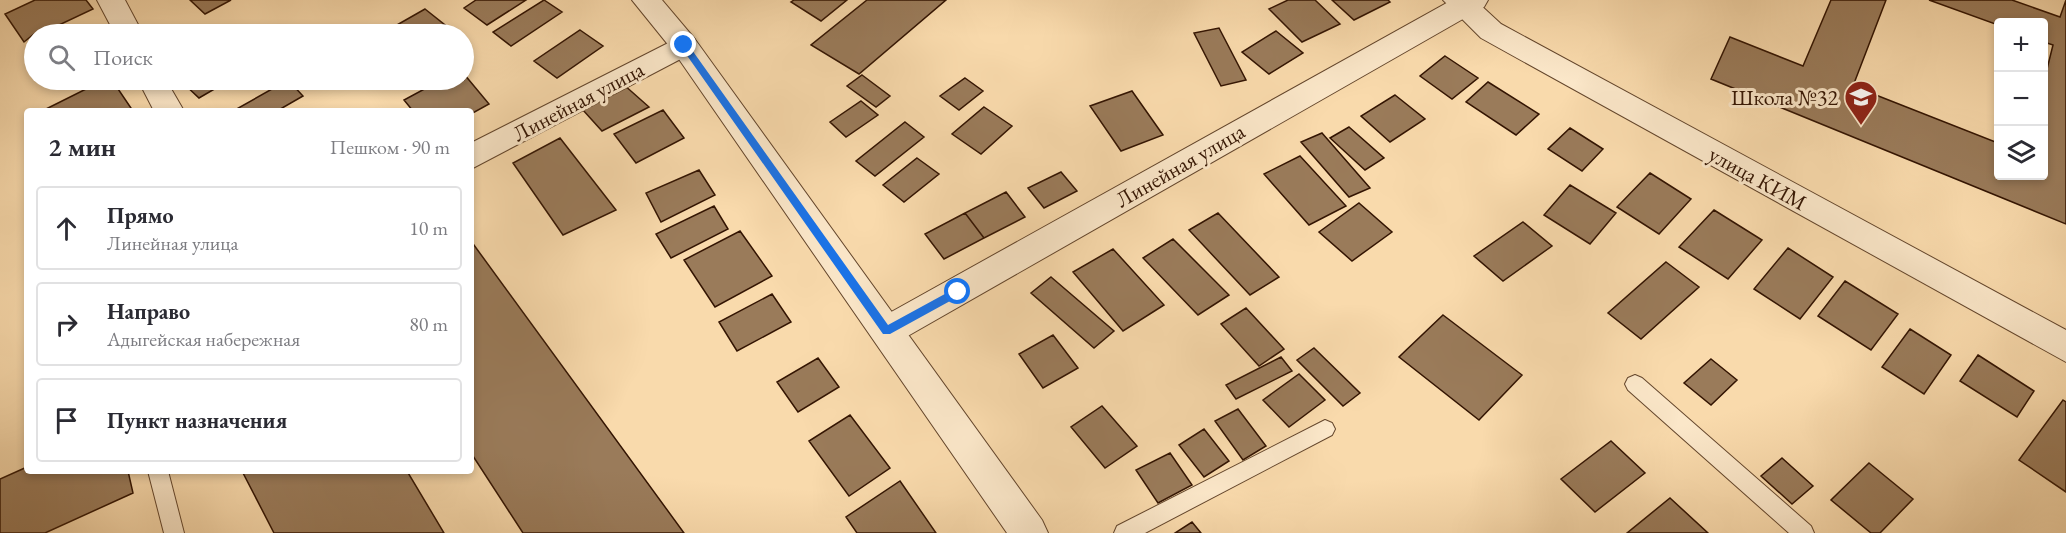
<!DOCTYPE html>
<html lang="ru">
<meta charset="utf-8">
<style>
:root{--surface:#fff;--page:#f7f7f7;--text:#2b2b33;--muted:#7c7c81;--line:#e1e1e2}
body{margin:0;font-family:"EB Garamond",serif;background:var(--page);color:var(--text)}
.controls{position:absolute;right:18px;top:18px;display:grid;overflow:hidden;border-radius:6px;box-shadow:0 3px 9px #0003}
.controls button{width:54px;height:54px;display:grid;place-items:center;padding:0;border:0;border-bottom:2px solid var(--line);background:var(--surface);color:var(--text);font:30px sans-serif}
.stop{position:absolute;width:18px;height:18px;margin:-14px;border:4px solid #1a73e8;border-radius:50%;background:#fff}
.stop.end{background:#1a73e8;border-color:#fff;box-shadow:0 2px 6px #0008}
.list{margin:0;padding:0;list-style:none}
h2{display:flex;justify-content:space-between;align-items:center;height:78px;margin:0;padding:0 24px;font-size:26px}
h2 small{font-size:20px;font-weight:400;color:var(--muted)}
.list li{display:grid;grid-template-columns:39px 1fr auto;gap:18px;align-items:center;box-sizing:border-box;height:84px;margin:0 12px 12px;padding:0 12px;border:2px solid var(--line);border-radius:6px}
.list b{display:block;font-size:22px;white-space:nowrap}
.list p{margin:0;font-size:20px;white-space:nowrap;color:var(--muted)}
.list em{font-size:20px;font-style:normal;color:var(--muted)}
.icon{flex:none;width:33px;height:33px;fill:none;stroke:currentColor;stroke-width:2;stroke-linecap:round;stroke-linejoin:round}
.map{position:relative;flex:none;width:2066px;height:533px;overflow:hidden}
.search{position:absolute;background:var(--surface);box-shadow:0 3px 9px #0003;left:24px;top:24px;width:450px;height:66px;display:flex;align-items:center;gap:15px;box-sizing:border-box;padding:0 21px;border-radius:33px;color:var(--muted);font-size:22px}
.panel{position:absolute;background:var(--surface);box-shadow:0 3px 9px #0003;left:24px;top:108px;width:450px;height:366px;border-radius:6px}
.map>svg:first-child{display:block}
.building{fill:#9a7b5a;stroke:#331402;stroke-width:1.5}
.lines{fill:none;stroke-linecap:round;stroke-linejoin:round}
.service-casing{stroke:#64462c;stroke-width:2}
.minor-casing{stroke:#64462c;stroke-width:2}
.tertiary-casing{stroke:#64462c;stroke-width:2}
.service{fill:#fbe7c9;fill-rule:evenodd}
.minor{fill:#fbe7c9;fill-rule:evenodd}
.tertiary{fill:#fbe7c9;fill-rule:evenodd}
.route{fill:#1a73e8}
.labels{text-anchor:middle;stroke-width:6;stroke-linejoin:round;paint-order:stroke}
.poi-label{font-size:22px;fill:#331402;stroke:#fbe7c9;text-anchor:end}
.street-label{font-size:22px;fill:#331402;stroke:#fbe7c9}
</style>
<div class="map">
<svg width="2066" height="533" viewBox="0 0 2066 533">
<rect width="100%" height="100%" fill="#f9daac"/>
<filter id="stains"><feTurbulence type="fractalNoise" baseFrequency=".00333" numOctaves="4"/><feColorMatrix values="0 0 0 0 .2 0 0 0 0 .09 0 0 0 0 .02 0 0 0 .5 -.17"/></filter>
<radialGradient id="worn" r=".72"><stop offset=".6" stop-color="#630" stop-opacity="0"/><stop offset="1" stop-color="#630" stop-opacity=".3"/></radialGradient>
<path class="building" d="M35,0H86L93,9L40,34H34L24,42L5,14Z
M190,0H231L205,14Z
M476,0H526L487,25L464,8Z
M544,0L562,12L511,46L493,32Z
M794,0H847L821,21L791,2Z
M867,0H946L859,74L811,45Z
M1288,0H1315L1340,24L1302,42L1269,9Z
M1332,0H1388L1390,2L1354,20Z
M1831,0H1886L1853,86L1998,143V176H2044V81L2053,45L2044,42V22H1998V25L1929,0H2012L2060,17L2066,0V224L1711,79L1730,37L1803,66Z
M425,9L445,25L429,34H381Z
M87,25L93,34H67Z
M1219,28L1246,80L1221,86L1194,33Z
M580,30L603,46L557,78L534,61Z
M1276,31L1303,53L1269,74L1242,52Z
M1445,56L1478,78L1452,99L1420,76Z
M464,74L489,104L471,114V111H413L404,100L441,80H464Z
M862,75L890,96L876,107L847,86Z
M965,78L983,91L959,110L940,96Z
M104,80H112L133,111L44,110Z
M189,80H230L199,98L183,83Z
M288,80L303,96L277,111H233Z
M1488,82L1539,114L1516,135L1466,102Z
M623,84L649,107L602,131L582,109Z
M1132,91L1163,135L1121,151L1090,106Z
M1395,95L1425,119L1390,142L1361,116Z
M861,101L878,115L846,137L830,122Z
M984,107L1012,126L981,154L952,134Z
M663,110L684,138L636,163L614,134Z
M905,122L924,137L875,176L856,161Z
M1349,127L1384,158L1365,170L1330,138Z
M1570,128L1603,149L1582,171L1548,149Z
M1322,133L1370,188L1349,197L1301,142Z
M560,138L616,210L563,235L513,163Z
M1300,156L1346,206L1309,225L1264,174Z
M917,158L939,174L904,202L883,185Z
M699,170L715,195L661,222L646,193Z
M1061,172L1077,191L1044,208L1028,188Z
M1650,173L1691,199L1659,234L1617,207Z
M1570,185L1616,213L1590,244L1544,215Z
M1006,192L1025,217L984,238L965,213Z
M1359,203L1392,232L1352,261L1319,232Z
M714,206L728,229L671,258L656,234Z
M1714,210L1762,240L1728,279L1679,247Z
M965,213L984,238L944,259L925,234Z
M1218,213L1279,277L1250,295L1189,230Z
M1523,222L1552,246L1503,281L1474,256Z
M740,231L772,276L715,307L684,260Z
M1173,239L1229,295L1198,315L1143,258Z
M471,241L684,533H523L471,453Z
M1788,248L1833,277L1800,319L1754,289Z
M1113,249L1164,305L1123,331L1073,272Z
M1666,262L1699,287L1641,339L1608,313Z
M1051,277L1114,331L1094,348L1031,293Z
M1845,281L1898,314L1871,350L1818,316Z
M772,294L791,322L737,351L719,322Z
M1246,308L1284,349L1259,366L1221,324Z
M1443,315L1522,375L1479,420L1399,357Z
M1910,329L1951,355L1924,394L1882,367Z
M1053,335L1078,368L1043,388L1019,354Z
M1314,348L1360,393L1343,406L1297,360Z
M1978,355L2034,391L2017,417L1960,381Z
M1281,357L1292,371L1236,399L1226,385Z
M818,358L839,387L798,412L777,382Z
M1711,359L1737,380L1711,405L1684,383Z
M1299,374L1325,400L1289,427L1263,400Z
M2063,400L2066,402V492L2019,460Z
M1102,406L1137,446L1105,468L1071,427Z
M1238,409L1266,446L1243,460L1215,421Z
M850,415L890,468L849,496L809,441Z
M1204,429L1229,461L1204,477L1179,445Z
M1611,441L1645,473L1595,512L1561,479Z
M1170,453L1192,485L1158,503L1136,470Z
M1782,458L1813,486L1792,504L1761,476Z
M1869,463L1913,499L1880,533H1871L1831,500Z
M27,467V471H128L133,493L45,533H0V479Z
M242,471H407L444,533H274Z
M900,481L936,533H857L846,517Z
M1670,498L1708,533H1627Z
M1192,522L1201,533H1175Z"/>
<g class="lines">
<defs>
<path id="service" d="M1635,375L1642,378L1811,526L1814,533H1789L1628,390L1625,384L1628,378Z
M1325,420L1332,423L1335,429L1332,435L1145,533H1114L1117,526Z
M148,471H168L184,533H164Z"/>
<path id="minor" d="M97,0H125L143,34H115Z
M1452,0H1488L1484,7L899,341L887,346L875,341L870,331L875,321Z
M684,35L694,38L698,45L694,52L471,169V143Z
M138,80H166L184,111H154Z"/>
<path id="tertiary" d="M632,0H662L694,38L1042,520L1048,533H1007L674,52Z
M1443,0H1475L1501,24L2066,330V362L1481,38Z"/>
</defs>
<use href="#service" class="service-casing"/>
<use href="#minor" class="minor-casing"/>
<use href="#tertiary" class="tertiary-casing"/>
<use href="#service" class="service"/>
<use href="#minor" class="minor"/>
<use href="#tertiary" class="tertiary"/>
</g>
<path class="route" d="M681,43H687L888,325L954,289H961V295L890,334H883L681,47Z"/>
<defs>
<symbol id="school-pin" viewBox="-11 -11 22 30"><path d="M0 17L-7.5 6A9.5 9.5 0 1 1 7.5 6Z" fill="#8f2418" stroke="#fbe7c9"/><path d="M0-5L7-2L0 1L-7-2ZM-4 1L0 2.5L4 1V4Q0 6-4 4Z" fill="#fff"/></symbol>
</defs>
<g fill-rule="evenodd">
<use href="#school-pin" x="1842" y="78" width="38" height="52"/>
</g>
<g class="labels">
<g class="poi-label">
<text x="1838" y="105">Школа №32</text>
</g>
<g class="street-label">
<text transform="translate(578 101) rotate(-28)" y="8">Линейная улица</text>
<text transform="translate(1180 165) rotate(-30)" y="8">Линейная улица</text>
<text transform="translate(1758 178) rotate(29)" y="8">улица КИМ</text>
</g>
</g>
<rect width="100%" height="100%" filter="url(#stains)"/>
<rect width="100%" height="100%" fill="url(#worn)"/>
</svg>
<div class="controls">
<button>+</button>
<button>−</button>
<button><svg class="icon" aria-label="layers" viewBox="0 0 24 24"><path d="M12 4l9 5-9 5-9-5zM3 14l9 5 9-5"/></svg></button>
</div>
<div class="stop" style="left:958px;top:292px"></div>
<div class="stop end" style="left:684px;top:45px"></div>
<div class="search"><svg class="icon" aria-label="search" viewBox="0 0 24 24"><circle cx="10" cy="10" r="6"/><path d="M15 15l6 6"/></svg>Поиск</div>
<section class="panel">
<h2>2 мин<small>Пешком · 90 m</small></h2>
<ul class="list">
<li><svg class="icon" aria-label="ahead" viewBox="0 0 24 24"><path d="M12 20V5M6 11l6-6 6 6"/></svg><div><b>Прямо</b><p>Линейная улица</p></div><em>10 m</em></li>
<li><svg class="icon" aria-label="right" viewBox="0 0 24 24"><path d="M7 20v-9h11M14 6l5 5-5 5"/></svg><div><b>Направо</b><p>Адыгейская набережная</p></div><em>80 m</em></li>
<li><svg class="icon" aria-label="arrive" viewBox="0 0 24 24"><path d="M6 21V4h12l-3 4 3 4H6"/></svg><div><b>Пункт назначения</b></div></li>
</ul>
</section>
</div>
